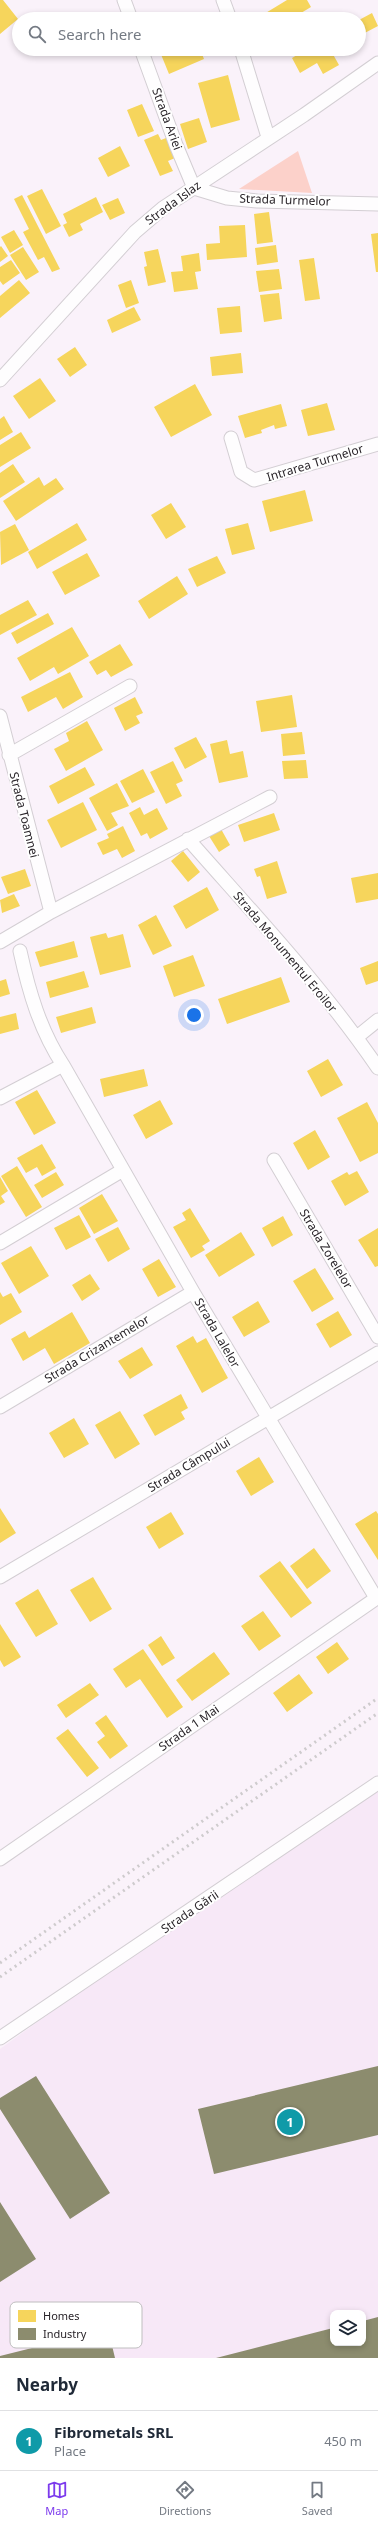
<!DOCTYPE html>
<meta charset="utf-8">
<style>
:root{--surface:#fff;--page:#f2f2f3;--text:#1f2937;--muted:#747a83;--line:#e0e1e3;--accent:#7c3aed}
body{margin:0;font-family:"Noto Sans",sans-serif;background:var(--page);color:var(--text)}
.controls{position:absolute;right:12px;bottom:12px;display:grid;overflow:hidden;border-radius:8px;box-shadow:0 2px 6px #0003}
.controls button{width:36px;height:36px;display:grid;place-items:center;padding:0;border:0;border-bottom:1px solid var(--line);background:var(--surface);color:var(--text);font:20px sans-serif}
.you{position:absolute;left:194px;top:1015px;width:14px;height:14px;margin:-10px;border:3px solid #fff;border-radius:50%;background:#1a73e8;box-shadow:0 0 0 6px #1a73e833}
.badge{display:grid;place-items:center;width:26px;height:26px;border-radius:50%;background:var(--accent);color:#fff;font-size:13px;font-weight:700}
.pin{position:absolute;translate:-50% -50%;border:2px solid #fff;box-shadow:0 1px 4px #0006}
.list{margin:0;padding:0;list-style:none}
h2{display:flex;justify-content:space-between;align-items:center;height:52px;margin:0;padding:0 16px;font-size:17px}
h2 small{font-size:13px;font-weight:400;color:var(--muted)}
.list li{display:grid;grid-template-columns:26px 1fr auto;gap:12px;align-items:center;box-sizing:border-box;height:60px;padding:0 16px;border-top:1px solid var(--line)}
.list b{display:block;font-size:15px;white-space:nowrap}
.list p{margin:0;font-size:13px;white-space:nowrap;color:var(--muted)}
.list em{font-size:13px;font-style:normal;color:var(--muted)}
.icon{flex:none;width:22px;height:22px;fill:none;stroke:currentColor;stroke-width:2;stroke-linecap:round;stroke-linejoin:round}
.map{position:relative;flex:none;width:378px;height:2358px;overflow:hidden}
.search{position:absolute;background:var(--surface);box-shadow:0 2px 6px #0003;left:12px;right:12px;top:12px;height:44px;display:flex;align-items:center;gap:10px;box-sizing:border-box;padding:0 14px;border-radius:22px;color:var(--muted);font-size:15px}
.sheet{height:112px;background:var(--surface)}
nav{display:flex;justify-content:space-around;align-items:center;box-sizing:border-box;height:56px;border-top:1px solid var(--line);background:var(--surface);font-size:11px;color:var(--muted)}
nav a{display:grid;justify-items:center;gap:2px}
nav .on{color:var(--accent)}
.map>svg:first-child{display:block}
.built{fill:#f7e8f7;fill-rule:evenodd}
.green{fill:#fcd1ca}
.homes{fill:#f6d55c}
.industry{fill:#8c8c6e}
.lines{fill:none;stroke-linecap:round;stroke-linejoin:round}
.minor-casing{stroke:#d3ced3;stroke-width:15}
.minor{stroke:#fefdfe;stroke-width:13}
.rail{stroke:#cecbcd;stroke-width:3;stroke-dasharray:2 4;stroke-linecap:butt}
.labels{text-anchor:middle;stroke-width:4;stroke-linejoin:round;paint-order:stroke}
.street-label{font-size:12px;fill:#2a252a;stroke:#fff}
.key{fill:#fff;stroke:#bfbebf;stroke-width:1}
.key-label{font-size:11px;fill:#2a252a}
</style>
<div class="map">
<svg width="378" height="2358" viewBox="0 0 378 2358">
<rect width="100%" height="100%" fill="#faf2fa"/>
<path class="built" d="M378,1777V2358H0V2049ZM333,2313H363V2343H333Z"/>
<path class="green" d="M298,151L312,193L239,189Z"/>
<path class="homes" d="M0,0H3L18,19L0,34Z
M287,0H307L311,7L291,19H267L264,14Z
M372,13L378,26L359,36V20Z
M166,49H200L204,59L169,74L160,52Z
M307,49H330L339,65L323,74L317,63L300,73L292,58Z
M228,75L240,120L211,128L198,83Z
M142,104L154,131L138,137L127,110Z
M199,118L207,142L188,149L180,124Z
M158,134L161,140L166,138L175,158L168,161L173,171L160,176L144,140Z
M120,146L130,166L108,177L98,158Z
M42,189L61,226L46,234L27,196Z
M22,195L60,269L52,272L44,257L38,260L23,232L29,229L14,199Z
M96,197L103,212L80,224L83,230L69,237L63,225L67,223L63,214Z
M118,198L125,213L110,220L102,205Z
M269,212L273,242L257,244L254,214Z
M245,225L247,257L207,260L206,244L220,243L219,226Z
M14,230L23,245L10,253L1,237Z
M378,233V272H376L371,234Z
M276,245L278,262L257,265L255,248Z
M1,246L8,256L0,262V247Z
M23,247L39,272L26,280L10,255Z
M158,249L166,282L148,286L144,267L147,266L144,252Z
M199,253L201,271L195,272L198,289L174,292L171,272L183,271L181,256Z
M314,258L320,299L305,301L299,260Z
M11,260L20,273L3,285L0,281V267Z
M279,269L282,289L259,292L256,271Z
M19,280L30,293L0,318V296Z
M131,280L139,303L126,308L118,285Z
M279,293L282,319L264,322L260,295Z
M240,306L242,332L220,334L217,308Z
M134,307L141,320L112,333L107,320Z
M75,347L87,365L70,377L57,359Z
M241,353L243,373L212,376L210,357Z
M40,378L56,401L29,419L13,396Z
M195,384L212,415L171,437L154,407Z
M327,403L335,430L308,436L301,410Z
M281,404L287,426L275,429L274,425L261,430L262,433L245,438L238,416Z
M4,416L13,432L0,440V419Z
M21,432L31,448L0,467V445Z
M13,464L25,482L0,498V473Z
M39,477L44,486L56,478L64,489L16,521L3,501Z
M305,490L313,521L270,532L262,501Z
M171,503L186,527L166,539L151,515Z
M77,523L87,540L37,569L28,552Z
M248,523L255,549L232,555L225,529Z
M15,524L29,550L1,565L0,532Z
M87,553L100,576L65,595L52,572Z
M217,556L226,573L197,587L188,569Z
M177,576L188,594L149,619L138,601Z
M28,600L37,615L0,635V615Z
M48,613L54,624L17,644L11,633Z
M72,627L89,656L58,674L54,667L30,681L17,658Z
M120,644L133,665L111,677L106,670L97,675L89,662Z
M70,672L83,697L63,709L56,697L28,712L21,697Z
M292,695L297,727L261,732L256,701Z
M135,697L143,713L136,716L140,723L125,731L114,708Z
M87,721L103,750L66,771L54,749L69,741L66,733Z
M302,732L305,754L283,756L281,734Z
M196,737L207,757L185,769L174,748Z
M227,740L230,754L243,751L248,777L219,783L210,744Z
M306,760L308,778L284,779L282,761Z
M173,761L183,781L176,784L182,796L166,804L150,772Z
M85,767L95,785L58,804L49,786Z
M143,769L155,792L132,803L120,781Z
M117,783L129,806L111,813L118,825L107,831L89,798Z
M83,802L97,830L61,848L47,820Z
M140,807L144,815L157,808L168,829L150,839L147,833L141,836L129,813Z
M274,813L280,830L244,842L238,825Z
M123,826L135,851L122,858L117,849L103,855L97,843L109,838L107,834Z
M221,829L230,845L219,852L209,836Z
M183,851L200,872L188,882L171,861Z
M277,861L287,893L267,899L260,876L257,877L254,869Z
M25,869L31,886L8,894L1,877Z
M378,873V899L356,903L351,878Z
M207,887L219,910L186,929L173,906Z
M14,894L20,906L2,913L0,900Z
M156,915L172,946L153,955L138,925Z
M106,933L108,938L123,934L131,967L100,975L90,937Z
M74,941L78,957L40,967L35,952Z
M193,955L205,986L174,997L163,966Z
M378,961V981L366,985L360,968Z
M84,971L89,987L50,998L46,982Z
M281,977L290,1002L227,1024L218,999Z
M6,979L10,994L0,997V981Z
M92,1007L96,1023L61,1033L56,1017Z
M16,1013L19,1029L0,1034V1017Z
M328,1059L343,1085L321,1097L307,1071Z
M144,1069L148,1086L104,1097L100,1079Z
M37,1090L56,1123L34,1135L15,1102Z
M160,1100L173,1124L146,1139L133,1115Z
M367,1102L378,1123V1153L360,1162L337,1118Z
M315,1130L330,1157L308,1170L293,1143Z
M42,1144L56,1168L42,1176L37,1167L26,1173L17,1158Z
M17,1166L42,1207L26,1217L1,1176Z
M357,1171L369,1192L345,1206L331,1181L347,1172L349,1175Z
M56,1172L64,1185L42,1198L34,1185Z
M0,1177L8,1191L1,1196L5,1202L0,1205Z
M102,1194L118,1221L94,1234L79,1208Z
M190,1208L210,1241L202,1246L205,1250L191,1258L173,1227L186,1220L182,1213Z
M79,1215L91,1237L66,1250L54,1228Z
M283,1216L293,1235L272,1247L262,1228Z
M118,1227L130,1249L108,1262L95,1239Z
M378,1228V1266L375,1267L358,1240Z
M241,1232L255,1255L219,1277L205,1255Z
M31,1246L49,1276L19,1294L1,1263Z
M159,1259L176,1287L158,1297L142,1269Z
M315,1268L334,1299L312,1312L293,1281Z
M90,1274L100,1289L82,1301L72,1285Z
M0,1292L3,1297L11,1293L22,1312L0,1325Z
M258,1301L270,1322L244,1337L232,1317Z
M338,1311L352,1335L330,1348L316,1324Z
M72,1312L90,1343L54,1364L45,1348L23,1361L11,1339L25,1331L29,1338Z
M193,1336L197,1343L206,1338L228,1378L202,1393L176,1346Z
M142,1347L153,1365L130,1379L118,1361Z
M181,1394L188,1408L181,1412L185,1419L155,1436L143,1415Z
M120,1411L140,1444L115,1459L95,1425Z
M74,1418L89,1444L64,1458L49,1433Z
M259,1457L274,1482L251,1496L236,1471Z
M0,1508L16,1533L0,1543Z
M376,1511L378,1514V1560L355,1524Z
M171,1512L184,1534L159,1549L146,1527Z
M314,1548L331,1571L307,1589L290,1566Z
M280,1561L312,1603L291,1618L259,1576Z
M93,1577L112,1609L90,1622L70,1590Z
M38,1589L58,1624L36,1637L15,1603Z
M263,1611L281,1636L259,1651L241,1626Z
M0,1624L21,1657L4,1667L0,1660Z
M161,1636L175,1658L162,1666L148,1645Z
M337,1642L349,1659L328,1674L316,1657Z
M143,1649L183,1707L167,1718L140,1679L126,1688L113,1669Z
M214,1652L230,1674L192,1701L176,1680Z
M299,1674L313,1693L287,1712L273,1693Z
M90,1683L99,1695L66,1718L57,1705Z
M106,1715L128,1746L110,1759L97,1742L105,1736L95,1723Z
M68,1729L99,1768L87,1777L56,1738Z"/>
<path class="industry" d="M378,2066V2135L214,2174L198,2109Z
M36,2076L110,2193L70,2219L0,2109V2098Z
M0,2202L36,2259L0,2282Z
M378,2317V2358H216L333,2328V2343H363V2321Z
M108,2329L115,2358H0V2356Z"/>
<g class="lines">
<defs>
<path id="minor" d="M124,0L131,19
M223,0L230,19
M141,49L176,145L194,188
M241,49L268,137
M194,188L227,198L257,201L378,204
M0,380L135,232L163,208L304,115L378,63
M231,438L241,472L254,480L378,444
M0,716L51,912
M9,755L130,686
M188,839C253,913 322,986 378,1068
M0,942L51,912L270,797
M357,1037L378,1020
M63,1065L193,1292L376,1598
M0,1098L63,1065C40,1030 29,992 20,951
M274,1160L378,1337
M0,1243L123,1170
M0,1407L193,1292
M0,1577L378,1353
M0,1859L378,1597
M0,2038L378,1783"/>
</defs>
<use href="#minor" class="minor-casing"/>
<use href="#minor" class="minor"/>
<path class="rail" d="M0,1963L378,1698
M0,1977L378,1713"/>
</g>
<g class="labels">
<g class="street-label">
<text transform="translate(167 119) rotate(70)" y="4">Strada Ariei</text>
<text transform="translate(285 200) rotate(2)" y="4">Strada Turmelor</text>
<text transform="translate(173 203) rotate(-36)" y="4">Strada Islaz</text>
<text transform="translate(315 463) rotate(-17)" y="4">Intrarea Turmelor</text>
<text transform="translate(24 815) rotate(76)" y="4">Strada Toamnei</text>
<text transform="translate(285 952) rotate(50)" y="4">Strada Monumentul Eroilor</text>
<text transform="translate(326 1249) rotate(59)" y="4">Strada Zorelelor</text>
<text transform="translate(217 1333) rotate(60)" y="4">Strada Lalelor</text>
<text transform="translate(97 1349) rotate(-31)" y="4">Strada Crizantemelor</text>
<text transform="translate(189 1465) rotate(-31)" y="4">Strada Câmpului</text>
<text transform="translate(189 1728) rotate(-35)" y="4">Strada 1 Mai</text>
<text transform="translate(190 1912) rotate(-34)" y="4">Strada Gării</text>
</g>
</g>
<rect x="10" y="2302" width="132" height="46" rx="6" class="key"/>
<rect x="18" y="2310" width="18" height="12" fill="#f6d55c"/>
<rect x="18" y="2328" width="18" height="12" fill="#8c8c6e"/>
<g class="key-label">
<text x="43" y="2320">Homes</text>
<text x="43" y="2338">Industry</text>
</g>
</svg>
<div class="controls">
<button><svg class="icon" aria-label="layers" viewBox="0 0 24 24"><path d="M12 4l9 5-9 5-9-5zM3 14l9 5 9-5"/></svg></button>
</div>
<div class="you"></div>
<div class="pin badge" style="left:290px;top:2122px;background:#0f9aa8">1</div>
<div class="search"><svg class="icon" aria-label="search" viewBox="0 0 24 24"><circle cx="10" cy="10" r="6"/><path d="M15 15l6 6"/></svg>Search here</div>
</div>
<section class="sheet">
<h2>Nearby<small></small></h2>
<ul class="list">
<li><span class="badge" style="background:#0f9aa8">1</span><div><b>Fibrometals SRL</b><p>Place</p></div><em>450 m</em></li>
</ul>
</section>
<nav>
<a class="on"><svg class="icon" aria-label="map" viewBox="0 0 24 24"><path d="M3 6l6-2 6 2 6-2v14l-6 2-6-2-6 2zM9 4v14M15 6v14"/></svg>Map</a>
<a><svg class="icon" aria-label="directions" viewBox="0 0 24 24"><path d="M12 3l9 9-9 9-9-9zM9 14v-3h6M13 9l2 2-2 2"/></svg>Directions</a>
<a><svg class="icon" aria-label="saved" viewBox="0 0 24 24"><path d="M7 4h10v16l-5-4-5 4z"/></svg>Saved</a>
</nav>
